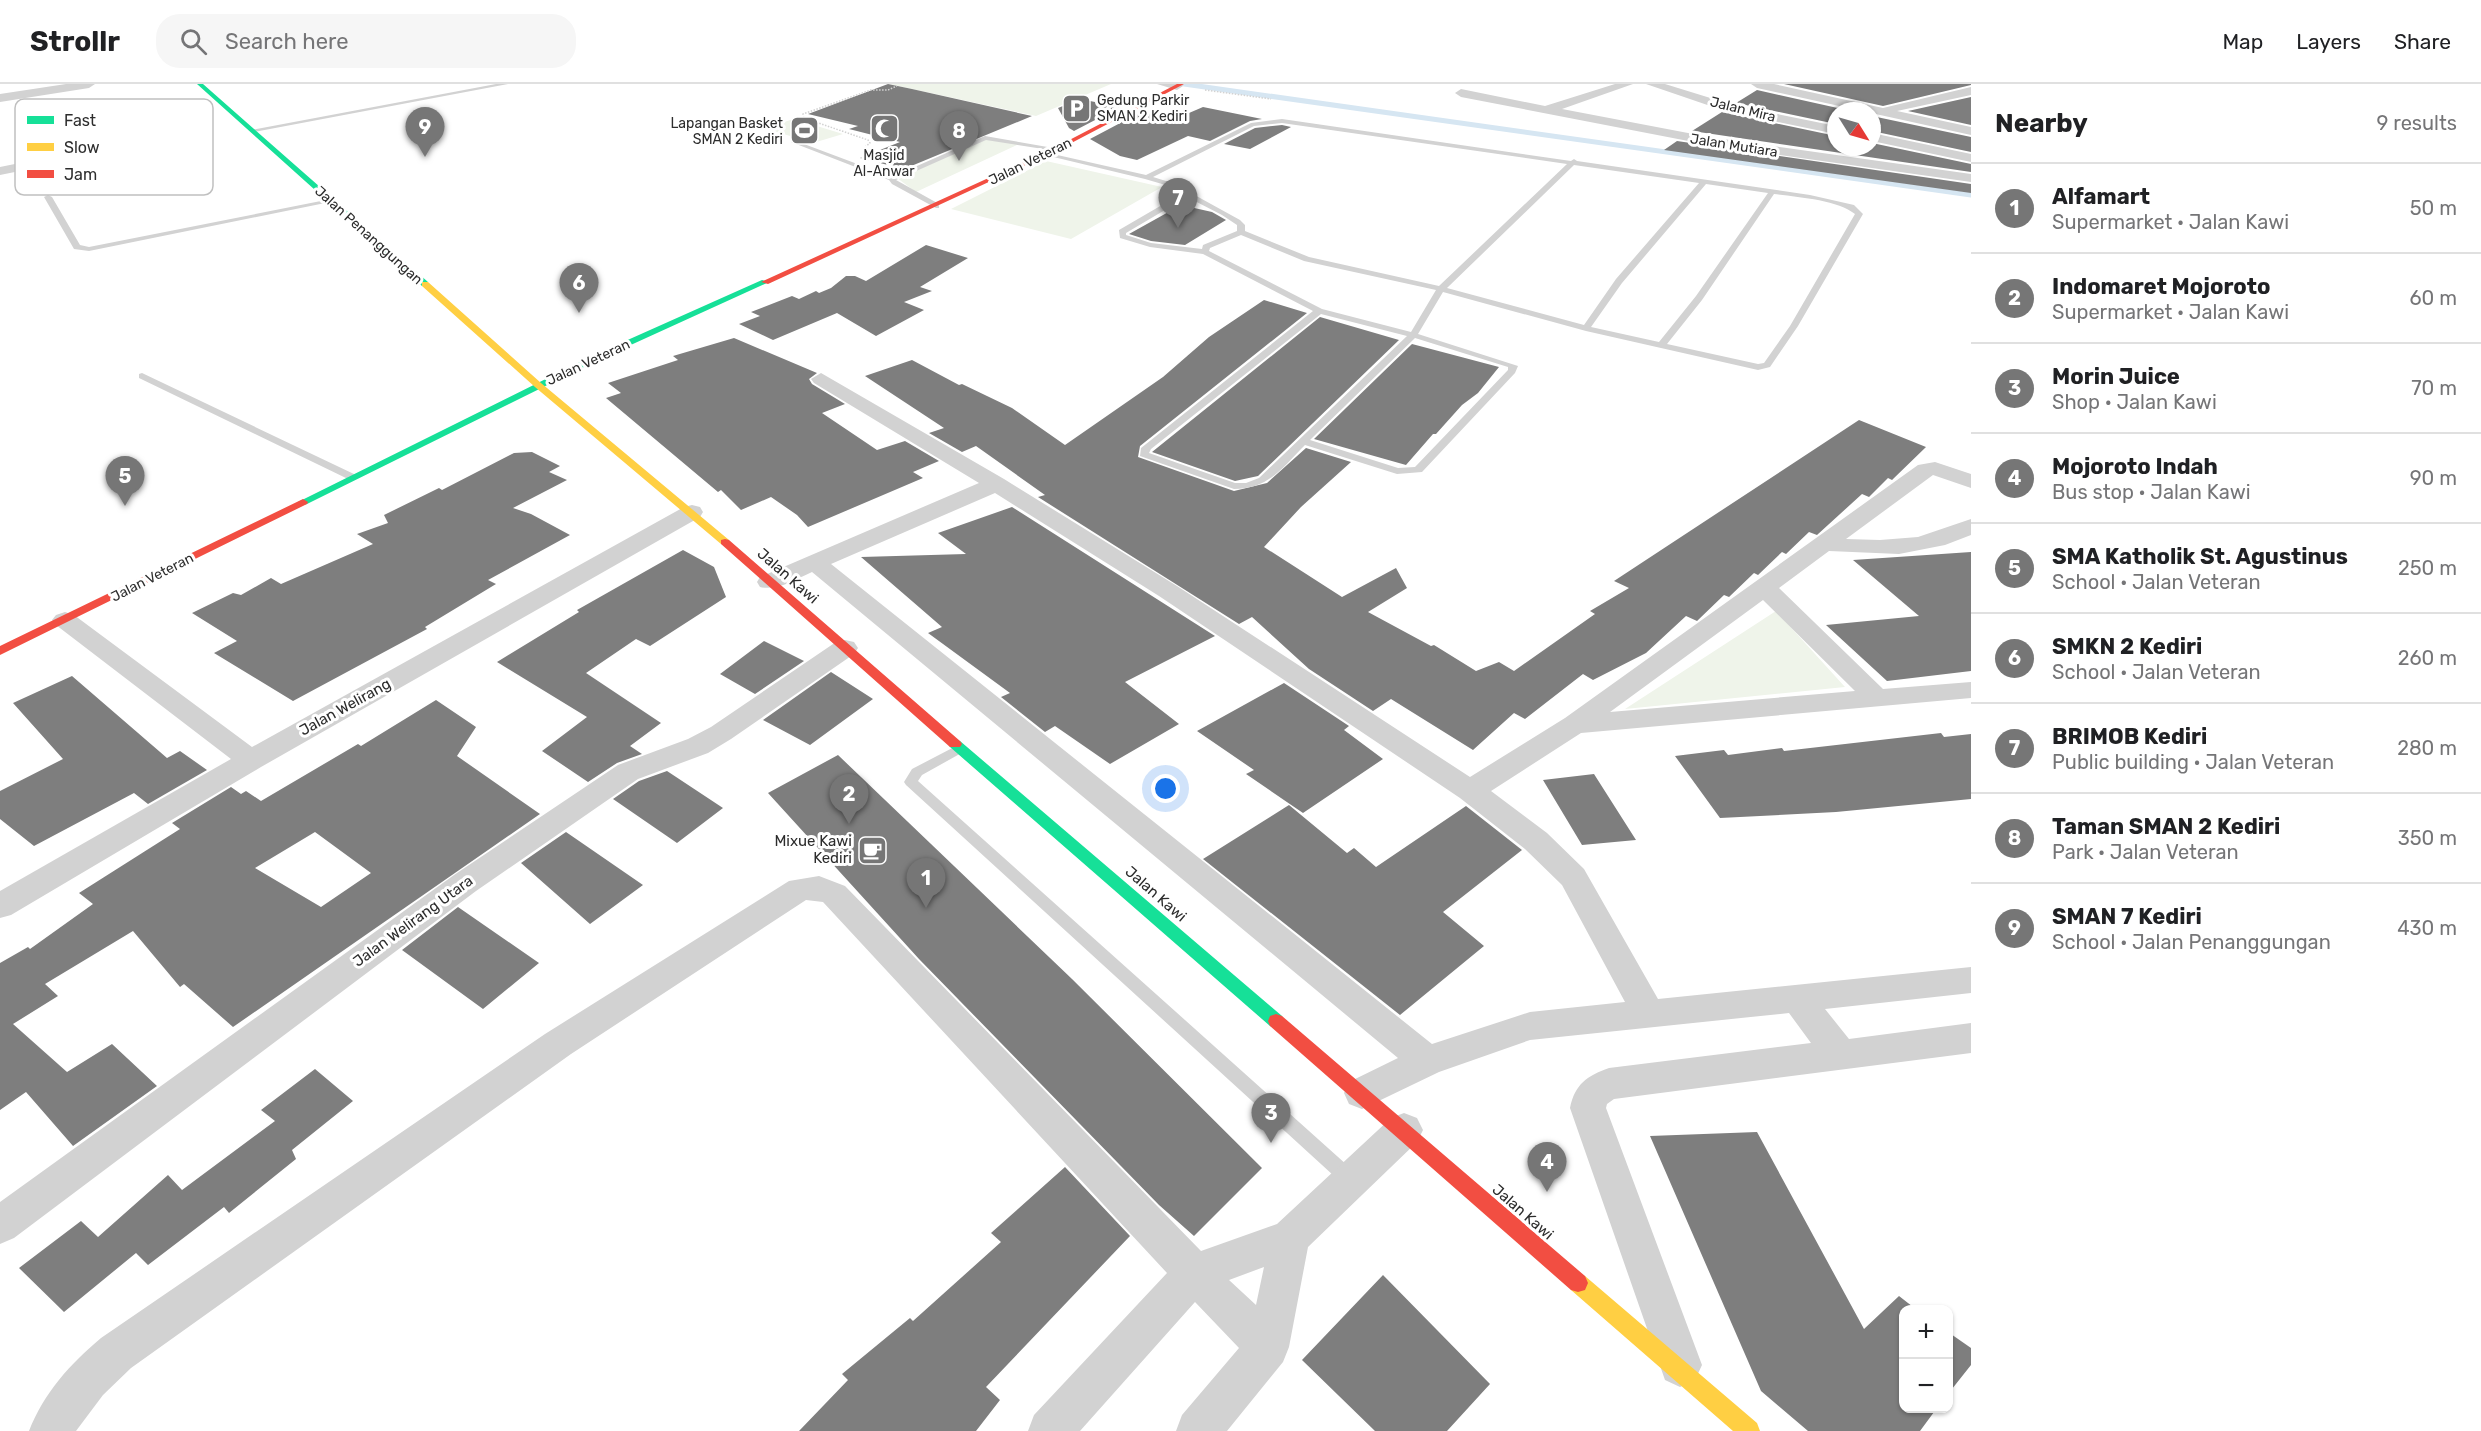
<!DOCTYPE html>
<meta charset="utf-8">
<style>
:root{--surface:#fff;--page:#f6f6f6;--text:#202124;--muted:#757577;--line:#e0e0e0;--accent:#767676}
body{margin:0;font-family:Rubik,sans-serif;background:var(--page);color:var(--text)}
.controls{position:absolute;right:18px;bottom:18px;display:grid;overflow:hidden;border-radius:12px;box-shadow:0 2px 4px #0004}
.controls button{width:54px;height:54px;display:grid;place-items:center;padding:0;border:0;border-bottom:2px solid var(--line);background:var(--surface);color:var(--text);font:30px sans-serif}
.compass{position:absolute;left:1827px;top:18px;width:54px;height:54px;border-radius:50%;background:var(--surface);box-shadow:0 2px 4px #0004;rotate:127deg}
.you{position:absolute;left:1166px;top:705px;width:21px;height:21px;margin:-15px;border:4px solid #fff;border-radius:50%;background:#1a73e8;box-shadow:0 0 0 9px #1a73e833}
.badge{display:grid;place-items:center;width:39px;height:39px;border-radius:50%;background:var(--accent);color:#fff;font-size:20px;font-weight:700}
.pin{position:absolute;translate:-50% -50px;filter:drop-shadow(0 2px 3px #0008)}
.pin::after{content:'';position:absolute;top:32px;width:21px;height:18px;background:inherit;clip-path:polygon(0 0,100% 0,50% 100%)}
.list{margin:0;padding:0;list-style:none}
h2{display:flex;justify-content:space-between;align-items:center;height:78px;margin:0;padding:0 24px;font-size:26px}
h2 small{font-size:20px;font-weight:400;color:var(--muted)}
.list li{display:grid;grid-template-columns:39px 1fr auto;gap:18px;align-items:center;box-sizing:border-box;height:90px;padding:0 24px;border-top:2px solid var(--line)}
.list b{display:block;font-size:22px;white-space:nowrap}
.list p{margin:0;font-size:20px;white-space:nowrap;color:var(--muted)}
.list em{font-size:20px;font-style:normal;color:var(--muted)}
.icon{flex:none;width:33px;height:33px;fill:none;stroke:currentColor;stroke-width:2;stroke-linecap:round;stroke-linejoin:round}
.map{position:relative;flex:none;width:1971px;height:1347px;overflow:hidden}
header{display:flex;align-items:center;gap:36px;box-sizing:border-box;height:84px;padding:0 30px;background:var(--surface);border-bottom:2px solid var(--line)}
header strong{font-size:28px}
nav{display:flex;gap:33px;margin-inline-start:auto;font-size:21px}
.search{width:420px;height:54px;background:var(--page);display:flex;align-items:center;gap:15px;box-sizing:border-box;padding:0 21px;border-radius:24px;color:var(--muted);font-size:22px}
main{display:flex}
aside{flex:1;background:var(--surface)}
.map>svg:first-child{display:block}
.green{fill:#eff4ea}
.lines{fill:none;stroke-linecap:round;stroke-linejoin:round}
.stream{stroke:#d6e6f2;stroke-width:5}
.building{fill:#7e7e7e;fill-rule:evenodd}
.path{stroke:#d2d2d2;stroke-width:1.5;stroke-dasharray:1.5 1.5;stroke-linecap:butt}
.lane{fill:#d2d2d2;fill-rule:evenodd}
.street{fill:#d2d2d2;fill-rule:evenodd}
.fast{fill:#16e098;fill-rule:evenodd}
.slow{fill:#ffcf43;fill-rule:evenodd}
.jam{fill:#f24e42;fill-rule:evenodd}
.labels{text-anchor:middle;stroke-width:6;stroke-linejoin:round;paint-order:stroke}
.far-poi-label{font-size:14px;fill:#2d2d2d;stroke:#fff;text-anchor:start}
.far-street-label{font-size:14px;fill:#2d2d2d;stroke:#fff}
.street-label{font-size:15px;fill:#2d2d2d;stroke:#fff}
.poi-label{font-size:15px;fill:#2d2d2d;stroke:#fff;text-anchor:end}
.key{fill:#fff;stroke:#c0c0c0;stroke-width:1.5}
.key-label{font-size:16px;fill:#2d2d2d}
</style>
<header>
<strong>Strollr</strong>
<div class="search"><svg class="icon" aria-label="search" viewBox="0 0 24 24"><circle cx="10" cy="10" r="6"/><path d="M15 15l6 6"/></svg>Search here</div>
<nav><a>Map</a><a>Layers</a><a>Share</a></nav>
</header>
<main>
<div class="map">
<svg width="1971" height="1347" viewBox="0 0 1971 1347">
<rect width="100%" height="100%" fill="#fff"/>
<path class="green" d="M889,0H1111L1036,32Z
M794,35L843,50L813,59L764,44Z
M987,55L1019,60L916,108L897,94Z
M1046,77L1162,103L1071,155L951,125Z
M1776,527L1845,603L1625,625Z"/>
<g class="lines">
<path class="stream" d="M1184,0L1971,111"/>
</g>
<path class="building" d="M888,0L912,5L1032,32L904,85L860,74L900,58L849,45L858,42L808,30Z
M1784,0H1971V1L1883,22Z
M1757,6L1851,27H1836V40L1736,19Z
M1971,13V41L1908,27Z
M1080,15L1120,23L1074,47L1069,44L1058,24Z
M1203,23L1262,35L1250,37L1210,57L1188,52L1137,76L1120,72L1090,55L1141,28L1175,35Z
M1722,28L1836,52V63H1872V59L1971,80V88L1692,47Z
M1872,32L1971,53V68L1872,47Z
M1282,41L1291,43L1250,65L1224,60L1255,44Z
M1677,57L1971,100V109L1664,66Z
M1181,121L1212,128L1226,136L1185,161L1151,157L1129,150Z
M926,161L968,174L920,203L932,207L904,218L924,226L876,252L837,229L773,256L739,240L760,232L751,228L792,212L799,215L816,207L819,209L831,204L846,192H855L866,197Z
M1264,216L1307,229L1140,362L1138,373L1234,407L1267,399L1306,364L1351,378L1301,423L1264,463L1342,513L1396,484L1407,504L1368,528L1431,562L1434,561L1476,587L1499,578L1514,587L1595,530L1590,527L1629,504L1614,497L1859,336L1926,363L1892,396L1888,394L1869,413L1862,410L1817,451L1809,448L1786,470L1782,468L1758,491L1754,489L1729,513L1724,511L1697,537L1686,532L1646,569L1593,596L1583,590L1525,635L1514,629L1473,666L1391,615L1373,627L1309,585L1252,533L1239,540L1038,413L1045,411L976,362L962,368L929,349L944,344L865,292L912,276L959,301L962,300L1012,324L1065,361L1163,293L1209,253Z
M1320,233L1399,256L1258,392L1235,397L1152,368Z
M734,254L817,289L809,295L812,300L845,320L822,329L877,366L905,357L939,377L913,388L923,394L808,443L797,431L771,413L741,426L721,406L718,408L606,314L621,309L608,299L678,276L673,272Z
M1412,260L1499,283L1478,309L1462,321L1436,350H1433L1406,381L1314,355Z
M532,368L560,382L549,388L567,396L513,424L531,430L570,451L488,496L496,500L425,543L427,545L293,617L214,569L237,557L192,529L233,509L241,511L271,494L281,500L373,460L357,450L388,439L384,431L439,404L442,406L514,369Z
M1012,423L1215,552L1125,598L1179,640L1110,680L1055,642L1045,648L1001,613L1010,609L928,549L942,543L861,473L966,470L938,449Z
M683,466L714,483L726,513L650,562L636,555L586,589L661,639L630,662L642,670L617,679L588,698L542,667L587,633L497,578L579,528L577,526Z
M1971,468V587L1887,597L1826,541L1919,532L1853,476Z
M764,557L804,577L755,610L720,590Z
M831,588L873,615L810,661L763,636Z
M72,592L167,674L180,667L207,686L148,720L134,709L34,762L0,735V707L63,675L13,619Z
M1284,599L1349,642L1344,646L1383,675L1303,729L1246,690L1254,686L1197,647Z
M436,616L476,643L457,672L540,730L233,943L184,900L180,903L133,847L45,900L58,912L13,940L67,988L112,960L157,1002L73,1062L26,1008L0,1026V879L28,863L30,865L93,820L79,809L180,745L172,739L231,703L241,710L246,707L261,717L358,660L361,662ZM315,748L371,789L321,823L255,784Z
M1941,649L1944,653L1971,650V715L1836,728L1720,734L1675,672L1724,666L1728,671L1782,664L1784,667Z
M838,671L1072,895L1262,1084L1194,1152L1159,1121L919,875L768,709Z
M667,687L723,724L677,759L613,715L639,697Z
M1594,690L1636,756L1582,761L1543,696Z
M1289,721L1347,769L1354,764L1376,783L1466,722L1522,766L1443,828L1484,862L1400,931L1203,775Z
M566,748L643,801L590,840L521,779Z
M458,823L539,879L483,925L402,866Z
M315,985L353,1017L292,1066L296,1075L229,1129L224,1123L148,1181L136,1169L64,1228L19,1184L81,1137L98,1153L168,1091L182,1106L275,1037L261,1026Z
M1757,1048L1864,1245L1899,1212L1917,1226H1904V1324H1937L1920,1347H1808L1761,1307L1650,1052Z
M1065,1083L1130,1152L986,1303L1000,1316L976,1347H799L848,1296L842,1290L910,1234L913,1237L1001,1158L991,1149Z
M1383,1191L1490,1300L1447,1347H1375L1302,1276Z
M1948,1248L1971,1264V1281L1948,1310Z"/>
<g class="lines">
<path class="path" d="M1205,6L1271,15
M865,63L870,59L868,56L804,34L803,30L871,6H888L897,2"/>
<path class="lane" d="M496,0H508L254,48L251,46Z
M1282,35L1571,77L1574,75L1577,77L1810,111L1854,121L1863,130L1798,242L1770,283L1758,286L1586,247L1443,208L1418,250L1518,282L1515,289L1422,388L1397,390L1305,361C1282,384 1269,405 1234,405L1140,372L1141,364L1313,227L1203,170L1150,163L1120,154L1119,146L1186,107L1145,95L1041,70L1044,68L1146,91L1251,39ZM1282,39L1567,80L1439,202L1309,173L1245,147V141L1240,136L1191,109L1192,105L1153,93L1254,42ZM1574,81L1699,99L1616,195L1584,241L1447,204ZM1706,100L1768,109L1696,212L1659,258L1591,243L1622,199ZM1774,110C1797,113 1838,116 1855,130L1790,242L1764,279L1758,280L1667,260L1702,216ZM1187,113L1222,131L1237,141V147L1203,161L1202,165L1151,159L1126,151V149ZM1241,151L1304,177L1436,206L1411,248L1322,225L1209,167L1210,164ZM1321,230L1407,252L1259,394L1246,399H1235L1149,369L1151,365ZM1415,254L1508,283V286L1415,383L1398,384L1310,356Z
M985,52L1059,65L1056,67L986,56L896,96L939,120V124H936L892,100L889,96L791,58L796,57L892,93Z
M48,111L52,113L80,161L89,163L331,115L335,117L89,167L74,165L44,113Z
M142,289L356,391L357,393L352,396L348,395L139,294V290Z
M960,660L967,664L965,667L922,691L918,697L1357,1090L1360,1096L1357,1102L1351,1104L1345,1102L906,701L904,698L912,685Z"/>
<path class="street" d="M66,0H95L89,4L0,18V10Z
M1157,0H1182L1183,2L1177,6Z
M1615,0H1633L1562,25L1709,53L1971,90V98L1709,61L1461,13L1455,9L1461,5L1545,22Z
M1646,0H1665L1733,21L1836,42V50L1725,27Z
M1751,0H1774L1883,24L1971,3V11L1897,27L1971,43V51L1757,4Z
M1872,49L1971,70V78L1872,57Z
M74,68L81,72L79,75L0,91V83Z
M821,289L1004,395L1177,502L1470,693L1565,634L1918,381L1935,378L1971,390V404L1933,391L1846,455L1880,456L1918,453L1971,435V451L1945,461L1899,470L1829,467L1779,504L1883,605L1971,598V614L1581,649L1491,707L1547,749L1584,785L1658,915L1971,883V909L1825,925L1849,955L1971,939V969L1614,1015L1607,1020L1606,1024L1702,1281L1695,1296L1680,1303L1665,1296L1570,1024C1575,1000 1587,992 1609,984L1811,959L1789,929L1530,956L1439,988L1362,1025L1349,1020L1344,1009L1349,998L1398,974L812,488C796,495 778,507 760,503L757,498L760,493L979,399L814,299L811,295ZM995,409L1159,512L1460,714L1525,765L1562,801L1625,918L1530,928L1432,960L831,480ZM1763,516L1855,607L1610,628Z
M692,421L700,423L703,428L700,433L261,683L11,831L0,834V807L231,675L56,541L52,536L56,531L65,528L74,531L252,663L684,423Z
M845,556L854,558L858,564L854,570L731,655L708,669L638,695L476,807L14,1154L0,1160V1118L454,791L618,681L688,655L711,643L836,558Z
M819,792L845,802L1201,1167L1277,1140L1391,1034L1404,1029L1417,1034L1423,1046L1417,1058L1308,1163L1289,1263L1283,1278L1227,1347H1176L1182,1331L1239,1264L1195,1218L1080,1347H1028L1034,1331L1167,1189L823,818L806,816L571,970L131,1284L103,1311L76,1347H29C44,1309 70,1280 101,1254L545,950L789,797ZM1264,1183L1256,1221L1229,1196Z"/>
<path class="fast" d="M197,0H203L428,198V202H422Z
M762,196L769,198L600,275L307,420L303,421L298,418L594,271Z
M955,656L960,657L1282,932L1284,937L1282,942L1276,944L1270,942L950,663L948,660L950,657Z"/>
<path class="slow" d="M422,198H428L541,299L729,456V460H721L535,303L422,202Z
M1578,1190L1585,1192L1757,1339L1760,1347H1733L1571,1206L1568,1199L1571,1192Z"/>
<path class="jam" d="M1177,0H1184L1058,66L768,200L761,198L1054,64Z
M303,415L308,418L307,420L0,571V562Z
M725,455L729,456L960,657L962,660L960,663H950L721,460V456Z
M1276,930L1282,932L1585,1192L1588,1199L1585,1206L1578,1208L1571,1206L1270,942L1268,937L1270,932Z"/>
</g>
<defs>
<symbol id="parking-square" viewBox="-11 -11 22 22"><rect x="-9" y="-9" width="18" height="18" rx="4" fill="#767676" stroke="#fff"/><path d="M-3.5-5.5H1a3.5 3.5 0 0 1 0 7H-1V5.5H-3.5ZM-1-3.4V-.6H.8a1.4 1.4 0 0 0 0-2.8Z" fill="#fff"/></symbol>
<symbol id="mosque-square" viewBox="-11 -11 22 22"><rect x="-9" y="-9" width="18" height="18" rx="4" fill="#767676" stroke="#fff"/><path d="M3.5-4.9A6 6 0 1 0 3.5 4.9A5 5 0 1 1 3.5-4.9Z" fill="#fff"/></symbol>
<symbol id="stadium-square" viewBox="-11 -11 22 22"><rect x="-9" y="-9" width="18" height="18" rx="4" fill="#767676" stroke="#fff"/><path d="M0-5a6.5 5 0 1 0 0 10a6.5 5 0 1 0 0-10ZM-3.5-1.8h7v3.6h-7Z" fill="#fff"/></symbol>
<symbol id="cafe-square" viewBox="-11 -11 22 22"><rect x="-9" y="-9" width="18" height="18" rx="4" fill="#767676" stroke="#fff"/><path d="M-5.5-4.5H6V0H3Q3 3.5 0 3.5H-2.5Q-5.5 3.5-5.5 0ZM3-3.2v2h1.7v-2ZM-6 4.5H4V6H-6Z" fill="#fff"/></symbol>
</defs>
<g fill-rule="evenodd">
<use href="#parking-square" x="1060" y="8" width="33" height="33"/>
<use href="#mosque-square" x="868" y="28" width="33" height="33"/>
<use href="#stadium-square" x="788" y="30" width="33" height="33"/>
<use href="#cafe-square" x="856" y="750" width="33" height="33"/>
</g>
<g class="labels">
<g class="far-poi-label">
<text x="1097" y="21">Gedung Parkir<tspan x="1097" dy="16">SMAN 2 Kediri</tspan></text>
<text x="783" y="44" text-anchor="end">Lapangan Basket<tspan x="783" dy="16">SMAN 2 Kediri</tspan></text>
<text x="884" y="76" text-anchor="middle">Masjid<tspan x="884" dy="16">Al-Anwar</tspan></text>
</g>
<g class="far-street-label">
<text transform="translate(1743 25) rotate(14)" y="5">Jalan Mira</text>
<text transform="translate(1734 61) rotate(9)" y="5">Jalan Mutiara</text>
<text transform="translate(1030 77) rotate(-26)" y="5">Jalan Veteran</text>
<text transform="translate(369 151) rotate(42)" y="5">Jalan Penanggungan</text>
<text transform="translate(588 278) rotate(-25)" y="5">Jalan Veteran</text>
<text transform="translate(152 493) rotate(-27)" y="5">Jalan Veteran</text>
</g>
<g class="street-label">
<text transform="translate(788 492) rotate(41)" y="5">Jalan Kawi</text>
<text transform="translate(345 623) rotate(-29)" y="5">Jalan Welirang</text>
<text transform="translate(1156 810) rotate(41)" y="5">Jalan Kawi</text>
<text transform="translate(413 837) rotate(-36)" y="5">Jalan Welirang Utara</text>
<text transform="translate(1523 1128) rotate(41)" y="5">Jalan Kawi</text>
</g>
<g class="poi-label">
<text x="852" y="762">Mixue Kawi<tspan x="852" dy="17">Kediri</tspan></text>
</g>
</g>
<rect x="15" y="15" width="198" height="96" rx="9" class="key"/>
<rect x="27" y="32" width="27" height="8" fill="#16e098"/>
<rect x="27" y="59" width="27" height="8" fill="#ffcf43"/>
<rect x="27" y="86" width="27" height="8" fill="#f24e42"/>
<g class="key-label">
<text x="64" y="42">Fast</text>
<text x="64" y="69">Slow</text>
<text x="64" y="96">Jam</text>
</g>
</svg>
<div class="controls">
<button>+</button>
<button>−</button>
</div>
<svg class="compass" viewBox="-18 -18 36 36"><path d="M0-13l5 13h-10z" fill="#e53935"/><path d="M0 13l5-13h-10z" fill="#757577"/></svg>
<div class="you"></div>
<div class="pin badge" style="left:926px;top:824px">1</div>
<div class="pin badge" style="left:849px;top:740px">2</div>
<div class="pin badge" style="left:1271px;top:1059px">3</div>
<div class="pin badge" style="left:1547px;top:1108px">4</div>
<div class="pin badge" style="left:125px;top:422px">5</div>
<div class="pin badge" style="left:579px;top:229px">6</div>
<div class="pin badge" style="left:1178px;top:144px">7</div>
<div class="pin badge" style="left:959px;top:77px">8</div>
<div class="pin badge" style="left:425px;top:73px">9</div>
</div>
<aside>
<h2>Nearby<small>9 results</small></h2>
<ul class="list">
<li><span class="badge">1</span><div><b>Alfamart</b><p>Supermarket · Jalan Kawi</p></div><em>50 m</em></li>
<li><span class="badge">2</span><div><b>Indomaret Mojoroto</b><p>Supermarket · Jalan Kawi</p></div><em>60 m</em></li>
<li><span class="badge">3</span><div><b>Morin Juice</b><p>Shop · Jalan Kawi</p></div><em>70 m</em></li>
<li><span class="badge">4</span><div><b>Mojoroto Indah</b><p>Bus stop · Jalan Kawi</p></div><em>90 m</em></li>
<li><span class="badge">5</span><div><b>SMA Katholik St. Agustinus</b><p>School · Jalan Veteran</p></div><em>250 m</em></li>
<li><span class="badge">6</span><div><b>SMKN 2 Kediri</b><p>School · Jalan Veteran</p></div><em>260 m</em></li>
<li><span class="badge">7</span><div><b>BRIMOB Kediri</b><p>Public building · Jalan Veteran</p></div><em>280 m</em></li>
<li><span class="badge">8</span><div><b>Taman SMAN 2 Kediri</b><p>Park · Jalan Veteran</p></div><em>350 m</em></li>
<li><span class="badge">9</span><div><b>SMAN 7 Kediri</b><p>School · Jalan Penanggungan</p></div><em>430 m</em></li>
</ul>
</aside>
</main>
